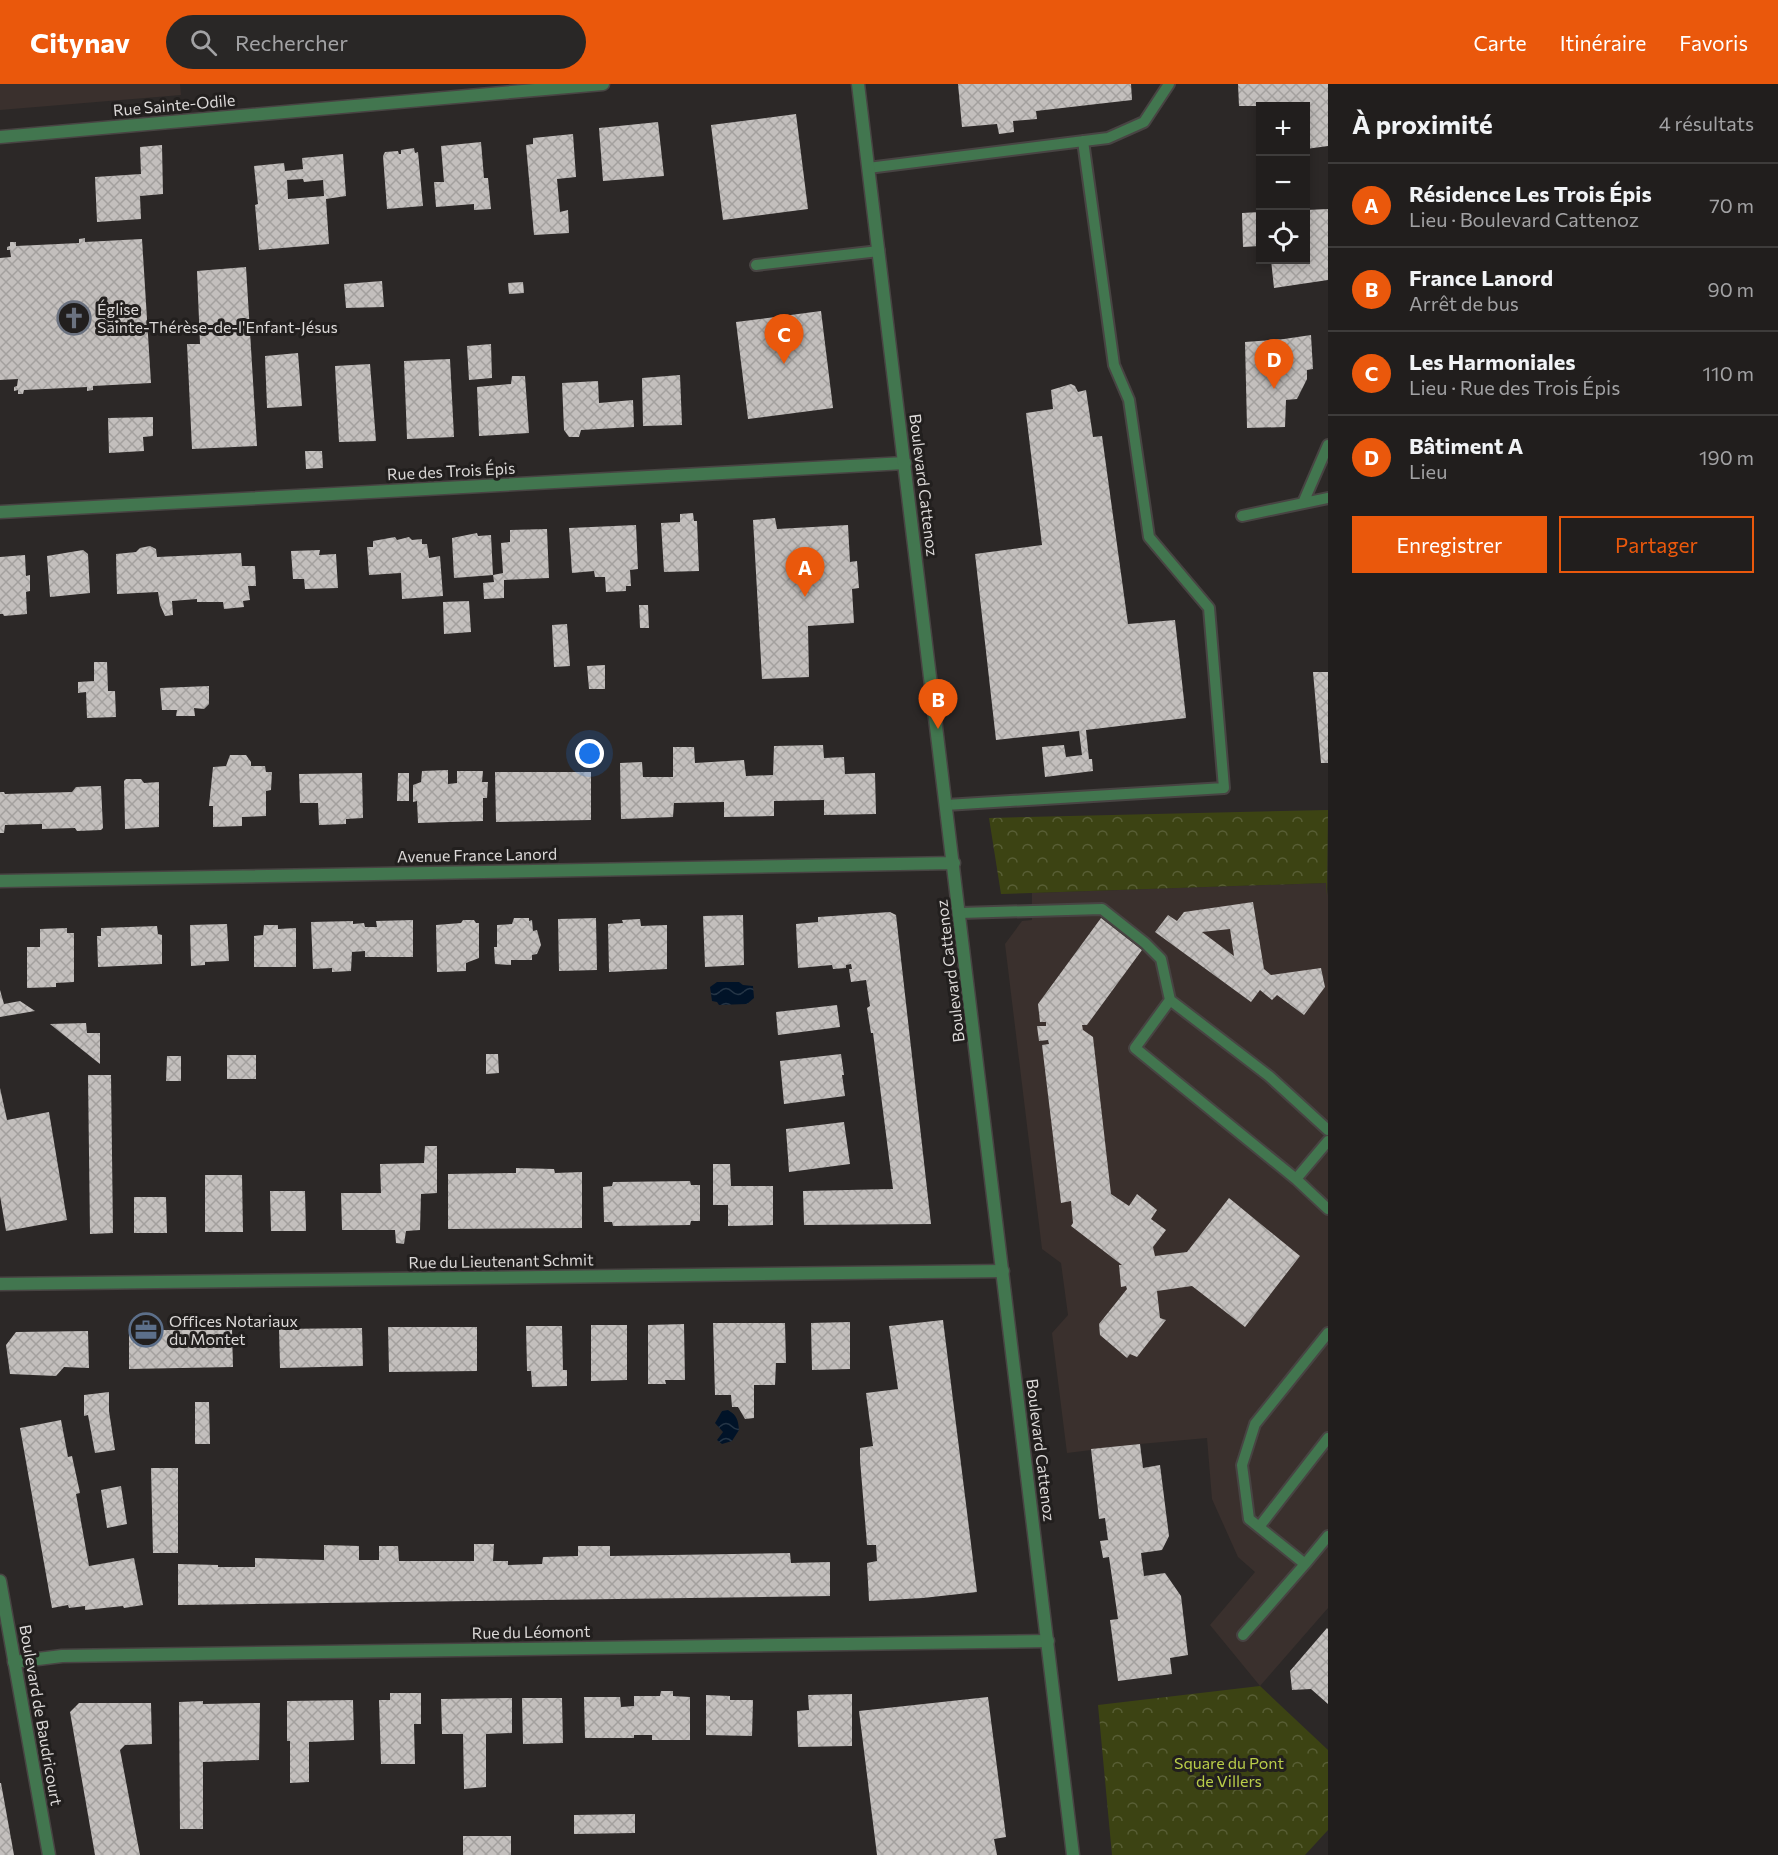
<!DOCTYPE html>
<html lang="fr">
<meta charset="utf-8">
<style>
:root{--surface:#211e1d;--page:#292726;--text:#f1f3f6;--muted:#a2a2a4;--line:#3e3c3b;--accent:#ea580c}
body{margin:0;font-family:Commissioner,sans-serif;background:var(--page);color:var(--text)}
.controls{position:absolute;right:18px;top:18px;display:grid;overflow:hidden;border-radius:0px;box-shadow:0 3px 9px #0003}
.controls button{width:54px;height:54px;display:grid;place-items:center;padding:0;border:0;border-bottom:2px solid var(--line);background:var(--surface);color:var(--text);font:30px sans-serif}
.you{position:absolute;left:590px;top:670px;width:21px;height:21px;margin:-15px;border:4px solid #fff;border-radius:50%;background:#1a73e8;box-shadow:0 0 0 9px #1a73e833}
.badge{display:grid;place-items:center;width:39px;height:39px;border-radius:50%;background:var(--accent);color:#fff;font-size:20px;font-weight:700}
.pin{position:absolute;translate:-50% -50px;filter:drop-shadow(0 2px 3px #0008)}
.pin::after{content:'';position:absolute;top:32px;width:21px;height:18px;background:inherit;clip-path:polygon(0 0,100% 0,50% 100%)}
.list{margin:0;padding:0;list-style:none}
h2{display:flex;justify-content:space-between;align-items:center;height:78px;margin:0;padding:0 24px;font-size:26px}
h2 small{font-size:20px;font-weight:400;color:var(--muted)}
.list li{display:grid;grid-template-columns:39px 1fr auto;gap:18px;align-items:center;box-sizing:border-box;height:84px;padding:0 24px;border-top:2px solid var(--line)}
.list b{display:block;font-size:22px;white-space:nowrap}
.list p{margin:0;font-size:20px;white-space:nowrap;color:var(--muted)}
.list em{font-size:20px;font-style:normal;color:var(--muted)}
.actions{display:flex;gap:12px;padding:18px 24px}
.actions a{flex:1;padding:14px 0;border:2px solid var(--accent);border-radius:0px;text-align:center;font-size:21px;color:var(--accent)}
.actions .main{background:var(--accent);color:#fff}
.icon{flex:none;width:33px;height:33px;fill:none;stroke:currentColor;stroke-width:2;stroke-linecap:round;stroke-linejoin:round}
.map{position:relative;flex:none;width:1328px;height:1771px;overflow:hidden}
header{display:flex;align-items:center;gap:36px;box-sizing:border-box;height:84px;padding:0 30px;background:var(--accent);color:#fff}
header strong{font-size:28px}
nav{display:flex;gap:33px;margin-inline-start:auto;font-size:21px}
.search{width:420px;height:54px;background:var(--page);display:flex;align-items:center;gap:15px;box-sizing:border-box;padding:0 21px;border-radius:33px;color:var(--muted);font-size:22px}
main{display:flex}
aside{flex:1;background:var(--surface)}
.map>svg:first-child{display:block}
.built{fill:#3a302d}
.forest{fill:url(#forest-crowns)}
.water{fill:url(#water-waves)}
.building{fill:url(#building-cross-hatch);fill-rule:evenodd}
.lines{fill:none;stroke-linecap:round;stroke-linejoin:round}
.service-casing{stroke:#484443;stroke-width:14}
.minor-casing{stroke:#484443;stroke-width:15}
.tertiary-casing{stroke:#484443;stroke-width:15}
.service{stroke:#42764f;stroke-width:10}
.minor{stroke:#42764f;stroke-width:12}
.tertiary{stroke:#42764f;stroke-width:12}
.labels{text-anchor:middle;stroke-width:6;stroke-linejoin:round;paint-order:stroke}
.street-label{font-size:16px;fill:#dcd9d8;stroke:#221f1e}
.poi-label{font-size:16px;fill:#dcd9d8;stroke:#221f1e;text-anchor:start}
.park-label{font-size:16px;fill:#b9cd49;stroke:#221f1e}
</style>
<header>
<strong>Citynav</strong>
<div class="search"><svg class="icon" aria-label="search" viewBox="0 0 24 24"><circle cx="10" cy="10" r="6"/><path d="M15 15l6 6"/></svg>Rechercher</div>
<nav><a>Carte</a><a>Itinéraire</a><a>Favoris</a></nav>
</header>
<main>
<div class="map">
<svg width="1328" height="1771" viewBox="0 0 1328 1771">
<defs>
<pattern id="forest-crowns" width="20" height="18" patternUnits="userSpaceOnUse" patternTransform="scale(1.5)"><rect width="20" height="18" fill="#3c4313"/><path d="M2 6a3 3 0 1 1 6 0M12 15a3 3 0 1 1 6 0" fill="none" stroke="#585e35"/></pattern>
<pattern id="water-waves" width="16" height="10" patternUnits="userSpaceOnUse" patternTransform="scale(1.5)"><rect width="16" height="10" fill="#011328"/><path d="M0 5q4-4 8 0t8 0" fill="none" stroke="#253546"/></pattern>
<pattern id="building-cross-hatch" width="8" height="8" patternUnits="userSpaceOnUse" patternTransform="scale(1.5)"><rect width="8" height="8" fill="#c3bfbd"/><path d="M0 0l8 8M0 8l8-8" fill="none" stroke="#a3a09e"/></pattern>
</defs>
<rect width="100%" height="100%" fill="#2c2827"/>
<path class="built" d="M0,0H180L181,11L0,26Z
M1326,799L1328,811V1524L1260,1602L1210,1541L1255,1488L1238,1473L1212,1415L1207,1354L1140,1360L1067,1369L1052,1249L1068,1231L1061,1179L1042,1165L1005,860L1022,837L1032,836V809Z"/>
<path class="forest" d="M1328,726L1327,812L1326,799L1001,810L989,734Z
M1260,1602L1328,1666V1746L1305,1771H1112L1098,1621Z"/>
<path class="water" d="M717,898H739L743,901L753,902L754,914L747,920L719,921L717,918L712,917L710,903Z
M728,1326C737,1331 738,1336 739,1346L732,1357L722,1360L717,1356L723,1348L715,1339L722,1327Z"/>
<path class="building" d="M958,0H1131L1132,16L1036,27L1037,35L1013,37L1014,48L999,50L997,40L962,43Z
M1238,0H1328V62L1306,65V22H1239Z
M796,30L808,125L723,136L711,41Z
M658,38L664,92L603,97L599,44Z
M573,50L576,93L557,95L560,128L568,126L569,149L534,151L526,61L533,60V54Z
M481,58L484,94H488L491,125L474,126V120L436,123L434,98H444L441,62Z
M162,61L163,110L140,112L141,135L97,138L95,93L141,90L140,63Z
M414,64L415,69L418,68L423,122L387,125L383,72L385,68L398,67L399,70H401V66Z
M343,70L346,112L326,115L329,160L259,166L255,121L258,120L254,82L284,79L285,87L303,85L302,74ZM303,95L304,98L323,96L324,112L288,115L287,96Z
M1328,125V196L1274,204L1271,176H1306V126Z
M1260,128V162L1243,163L1242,129Z
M85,154V158L142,155L151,299L93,302V306L87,307V303L24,306L23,310H18V306L14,307V303L17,302L18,295L0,296V174L11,173L10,166H7V163L10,162V158H16V162L79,159V155Z
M246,183L257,362L192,365L187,260H200L197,187Z
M382,197L384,223L346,224L344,200Z
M523,198L524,209L509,210L508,199Z
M821,227L833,324L748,335L736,238Z
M1311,251L1313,285L1307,286V295L1297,315L1286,316L1285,343L1247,344L1245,258L1284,255Z
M491,260L492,294L469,296L467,262Z
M298,269L302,322L267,324L265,272Z
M450,275L454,353L407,355L404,277Z
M370,280L376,357L339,358L335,282Z
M680,291L682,341L643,342L642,294Z
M512,292H525L529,349L479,352L477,303L511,300Z
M598,297L599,319L633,316L634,343L581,346L579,353H569L564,346L562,299Z
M1071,300L1075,302L1078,308L1086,306L1093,353L1102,352L1128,540L1175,536L1186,634L1086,646L1089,675H1092L1093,687L1045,693L1042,663L1064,661L1066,673L1082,671L1079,647L996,656L975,470L1042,461L1026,329L1053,325L1051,306Z
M153,333V352L143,353L144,367L109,369L108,334Z
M305,367H322L323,384L306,385Z
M693,429L694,437H697L699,487L664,488L661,439L680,438V430Z
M775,434L777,445L848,441L850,478L857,477L859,504L852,505L854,539L808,542L809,593L762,595L753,436Z
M636,441L638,485L630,486L631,502H626V507L606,508L605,493H595L594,487L572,489L569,444Z
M547,445L549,494L504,496V514L484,515L483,499L494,498L493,491L503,489L501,459L510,458V446Z
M477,449L478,452L491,451L493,491L454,494L452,454Z
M395,453L397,456L409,453L412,456L422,455V460H427L429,474L440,472L443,512L402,515L401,489L369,491L367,463H373V457Z
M150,462L156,465L157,473L241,469L242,482H255L256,502H248L250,516L243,517L244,523L224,525L223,518H197V515L172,517L173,531L165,532L160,521L158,508L117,510L116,470L136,468L140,464Z
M83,466L88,470L90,509L50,513L47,472Z
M320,466L319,471L336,470L338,504L305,505L304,495H293L291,467Z
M25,471L26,492L30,491V507L26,508L27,530L4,532L3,530H0V473Z
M469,517L471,548L444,550L443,518Z
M639,521H648L649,544H640Z
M567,540L570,582L554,583L552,541Z
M94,578H107L108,607H115L116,633L87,634L86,608L78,609V598L94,597Z
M605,581V605H589L587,582Z
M1313,588H1328V679H1321Z
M209,602V620L204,625L194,624L195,632H176L177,626H162L160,604Z
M823,661L824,674L844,673L845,690L875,689L876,730L824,731V716L774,717V732L724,733V718L674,719L673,733L621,735L620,679L642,678L643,693H673V663H694L695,679L744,676L746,692L773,691L774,662Z
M230,671H246L251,678V682H265L266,688H272L271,706L266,707V732L242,733V742L213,743V722H209L213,683L226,682Z
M448,686V700L457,699V687H483L482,698H488L487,714H483V737L418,739L417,717L413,718V701L421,698L422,687Z
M495,688H591V736L496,738Z
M362,689L363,734L346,735V740L319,741L318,719H300L299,690Z
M398,689H409V717H397Z
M126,695H141L144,699L159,698V743L125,745L124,697Z
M101,702L103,744L101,746L77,747L75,744L42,745V740L5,741L4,749H0V708H4L5,710L72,708L76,703Z
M1253,818L1264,885L1271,891L1321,884L1325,903L1304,931L1277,911L1272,916L1260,906L1251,918L1155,848L1168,831L1177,837L1184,828ZM1230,845L1234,872L1202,848Z
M890,828L896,831L931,1140L804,1141L803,1107L893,1105L873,949H871L867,924L870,922L866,896L851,898L849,885H852L851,880L846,881V884L833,885L832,881L798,884L796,840L818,838V833Z
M743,831L744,881L705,883L703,832Z
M514,834H529V837L532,836L533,847L537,846L541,861L537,870L532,871V876H511V881L495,880L494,863H497V841L512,840Z
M596,834L597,886L559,887L558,835Z
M1101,834L1142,866L1087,941H1082L1083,946L1093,953L1111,1110L1129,1122L1137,1110L1157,1126L1151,1135L1166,1146L1153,1163L1155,1172L1187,1168L1229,1114L1300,1172L1245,1243L1192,1202L1157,1207L1160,1234L1166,1236L1137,1273L1130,1270L1127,1274L1100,1251L1099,1240L1127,1205L1126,1202L1121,1203L1119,1181H1122L1071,1142L1073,1139L1071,1117L1061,1119L1042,961L1049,960L1048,956L1039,957L1037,942H1046V938H1040L1038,920Z
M640,835L641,842L667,841V885L609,888L608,840L623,839L622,836Z
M413,836V873H365V867L352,868L351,887L332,888V884L313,885L311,838L353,837V840L364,839L365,843H377L376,837Z
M463,836H474L476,839H479V874L466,879V887L437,888L436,841L461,839Z
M227,840L229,877L205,878V881L191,882L190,841Z
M264,841H278V845L296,844V883H254V852L263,851Z
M157,842L158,850L162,851V880L98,883L97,852H101V844Z
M67,844V849H74V898L56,899V903L27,904V863H40V845Z
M0,906L4,920L20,917L35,927L0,933Z
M837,921L840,943L778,951L776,928Z
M86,939L87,949H100V980L50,940Z
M486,970H498L499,989L486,990Z
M841,970L844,991H842L845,1012L784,1020L780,977Z
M227,971H256V995H227Z
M167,972H181V997H166Z
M88,991H111L113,1149L90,1150Z
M0,1004L7,1036L49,1028L67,1136L6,1147L0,1112Z
M844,1038L850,1080L789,1088L786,1045Z
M425,1062H437V1109L421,1110L420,1146L406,1147L404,1160L396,1159L395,1146H342L341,1109H381L380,1080L424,1079Z
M713,1080H730L731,1102H773V1141L728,1142V1121H713Z
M516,1084L554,1085L555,1089L582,1088V1144L448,1145V1090L516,1089Z
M205,1091H242L243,1148H205Z
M690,1097L691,1101H700V1137H691L690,1141L613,1142L612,1138H604L603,1103L612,1102L613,1098Z
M270,1107H305L306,1147H271Z
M134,1113H166L167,1149H134Z
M943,1236L977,1508L923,1514L869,1517L867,1479L877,1477L876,1461H867L860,1376V1364L873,1362L866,1309L898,1305L889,1242Z
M850,1238V1285L812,1286L811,1239Z
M713,1239H785L786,1279H776L775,1301H754V1334L745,1335L738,1323H732L731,1311H715Z
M684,1240L685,1296H665L666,1300H648V1241Z
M591,1241H627V1296L591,1297Z
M526,1242H562L563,1286H567V1302L532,1303L531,1287H527Z
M388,1243H477V1287L389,1288Z
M362,1244L363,1282L280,1284L279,1245Z
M129,1246H232L233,1283L129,1285Z
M88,1247L89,1284L64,1283L56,1292L10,1290L6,1261L16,1248Z
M109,1308V1327L115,1366L95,1369L88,1331L84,1332V1311Z
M195,1318H209L210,1360H195Z
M61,1336L68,1373L72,1372L80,1409L76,1410L89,1482L134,1474L143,1521L124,1524L123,1522L85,1526V1522L69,1524L68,1521L52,1524L20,1344Z
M1140,1360L1143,1384L1160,1381L1169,1452L1162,1466L1141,1469L1144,1492L1165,1489L1181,1512L1188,1571L1170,1574L1172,1590L1118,1597L1110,1536L1118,1535L1109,1473L1103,1474L1100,1457L1108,1456L1105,1434L1099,1435L1091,1365Z
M151,1384H178V1469H153Z
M121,1402L127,1440L107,1444L101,1406Z
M474,1460H494L493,1477H508V1481L542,1480L543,1473L578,1472V1462H610V1472L790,1469L791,1479L830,1478V1512L178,1521V1480L218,1481V1483H255V1474L324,1476V1461L359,1462V1476H379V1462H398L399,1477H474Z
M1327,1544L1328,1545V1620L1311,1605L1292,1606L1290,1587Z
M661,1607H673V1612L690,1613V1656H652V1651H634V1654H585L584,1613H620L621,1623L634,1622V1612H660Z
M390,1609H421V1640H414L415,1680H381L379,1616H390Z
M852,1610V1662L798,1663L797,1627L809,1626L808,1611Z
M706,1611L730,1612V1616H753L752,1652L706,1651Z
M988,1613L1006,1753L994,1755L997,1771H877L859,1627Z
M512,1614V1649L486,1650V1703L464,1705L463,1650H442L441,1615Z
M522,1614H562L563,1659L523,1660Z
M353,1616L354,1656L309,1658V1698L290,1699V1657H287V1617Z
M203,1617V1620L260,1619L259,1676L203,1678V1745H180L179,1618Z
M79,1619H151L152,1660L125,1661L120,1666L140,1771H95L70,1628Z
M0,1699H1L14,1771H0Z
M635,1730V1749L574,1750V1731Z
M463,1752H511V1771H463Z"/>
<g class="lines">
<defs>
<path id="service" d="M868,84L1108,54L1144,38L1169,0
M756,181L879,167
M1303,419L1328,361
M1242,432L1328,414
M946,721L1224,704L1209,524L1149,453L1129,316L1114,281L1083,57
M960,829L1102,825L1145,859L1161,875L1170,916L1269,992L1328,1046
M1170,916L1135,964L1296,1095
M1328,1057L1296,1095L1328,1125
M1259,1443L1328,1354
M1305,1480L1328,1452
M1243,1551L1305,1480L1249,1435L1242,1381L1255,1340L1328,1249"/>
<path id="minor" d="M0,53L603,0
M0,428L905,379
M0,1200L1003,1187
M14,1578L62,1572L1048,1557"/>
<path id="tertiary" d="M858,0L1073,1771
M0,797L954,779
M0,1497L49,1771"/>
</defs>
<use href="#service" class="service-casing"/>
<use href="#minor" class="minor-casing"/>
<use href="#tertiary" class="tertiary-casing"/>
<use href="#service" class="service"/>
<use href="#minor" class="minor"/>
<use href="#tertiary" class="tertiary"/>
</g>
<defs>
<symbol id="church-ring" viewBox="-11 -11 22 22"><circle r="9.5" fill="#221f1e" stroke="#6b7280" stroke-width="1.5"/><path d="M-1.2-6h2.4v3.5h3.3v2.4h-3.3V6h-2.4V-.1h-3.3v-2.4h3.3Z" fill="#6b7280"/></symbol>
<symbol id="office-ring" viewBox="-11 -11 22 22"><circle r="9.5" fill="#221f1e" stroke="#5c6f8a" stroke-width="1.5"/><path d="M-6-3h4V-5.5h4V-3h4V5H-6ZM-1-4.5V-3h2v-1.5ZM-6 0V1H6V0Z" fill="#5c6f8a"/></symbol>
</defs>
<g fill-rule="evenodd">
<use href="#church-ring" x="55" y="215" width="38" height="38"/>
<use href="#office-ring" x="127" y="1227" width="38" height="38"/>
</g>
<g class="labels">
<g class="street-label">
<text transform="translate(174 21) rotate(-5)" y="6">Rue Sainte-Odile</text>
<text transform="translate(451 387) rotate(-3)" y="6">Rue des Trois Épis</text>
<text transform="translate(924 401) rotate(83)" y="6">Boulevard Cattenoz</text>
<text transform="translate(477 771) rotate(-1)" y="6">Avenue France Lanord</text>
<text transform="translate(950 887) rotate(-97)" y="6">Boulevard Cattenoz</text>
<text transform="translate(501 1177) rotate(-1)" y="6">Rue du Lieutenant Schmit</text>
<text transform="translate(1041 1366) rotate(83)" y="6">Boulevard Cattenoz</text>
<text transform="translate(531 1548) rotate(-1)" y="6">Rue du Léomont</text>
<text transform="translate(41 1631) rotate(80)" y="6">Boulevard de Baudricourt</text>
</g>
<g class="poi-label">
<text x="97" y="231">Église<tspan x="97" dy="18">Sainte-Thérèse-de-l'Enfant-Jésus</tspan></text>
<text x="169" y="1243">Offices Notariaux<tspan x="169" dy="18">du Montet</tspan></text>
</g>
<g class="park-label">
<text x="1229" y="1685">Square du Pont<tspan x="1229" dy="18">de Villers</tspan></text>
</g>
</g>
</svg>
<div class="controls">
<button>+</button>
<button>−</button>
<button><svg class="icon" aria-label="locate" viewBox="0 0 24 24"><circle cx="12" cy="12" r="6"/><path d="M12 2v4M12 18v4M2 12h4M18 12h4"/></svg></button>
</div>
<div class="you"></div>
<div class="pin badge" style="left:805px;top:513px">A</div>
<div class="pin badge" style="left:938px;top:645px">B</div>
<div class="pin badge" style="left:784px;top:280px">C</div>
<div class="pin badge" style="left:1274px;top:305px">D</div>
</div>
<aside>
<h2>À proximité<small>4 résultats</small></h2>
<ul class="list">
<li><span class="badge">A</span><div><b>Résidence Les Trois Épis</b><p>Lieu · Boulevard Cattenoz</p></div><em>70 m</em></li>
<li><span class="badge">B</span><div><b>France Lanord</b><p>Arrêt de bus</p></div><em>90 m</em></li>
<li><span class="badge">C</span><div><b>Les Harmoniales</b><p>Lieu · Rue des Trois Épis</p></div><em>110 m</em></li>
<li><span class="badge">D</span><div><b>Bâtiment A</b><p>Lieu</p></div><em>190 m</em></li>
</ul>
<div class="actions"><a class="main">Enregistrer</a><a>Partager</a></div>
</aside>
</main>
